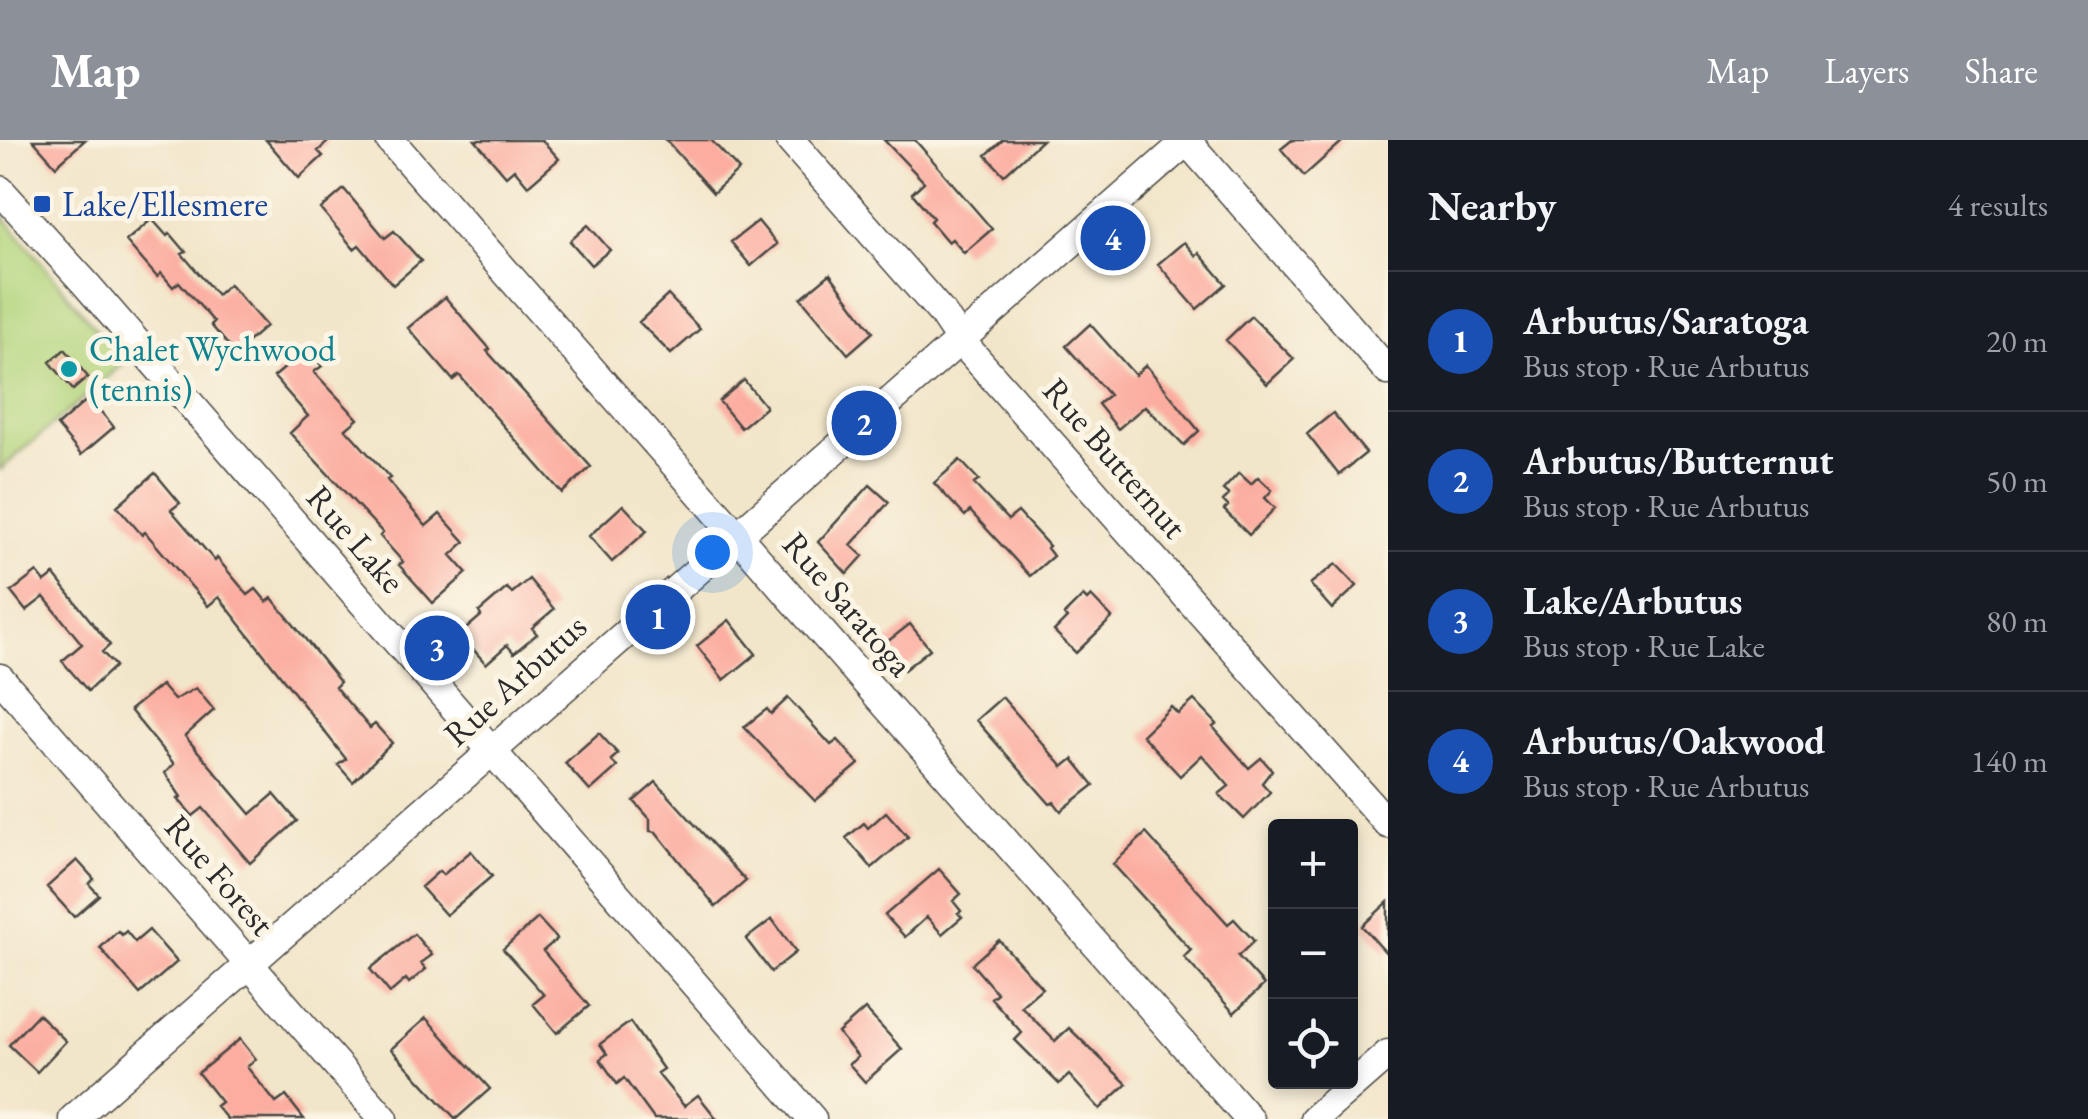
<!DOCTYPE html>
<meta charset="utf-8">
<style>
:root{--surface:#171b24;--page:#242831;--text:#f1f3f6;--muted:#9ea1a6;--line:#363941;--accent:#8c9099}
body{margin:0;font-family:"EB Garamond",serif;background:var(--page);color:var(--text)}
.controls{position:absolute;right:30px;bottom:30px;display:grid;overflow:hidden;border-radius:10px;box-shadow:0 5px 15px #0003}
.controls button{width:90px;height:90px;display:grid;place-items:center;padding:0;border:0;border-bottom:2px solid var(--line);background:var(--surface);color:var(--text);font:50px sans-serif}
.you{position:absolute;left:712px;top:412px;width:35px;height:35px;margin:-25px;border:8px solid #fff;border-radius:50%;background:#1a73e8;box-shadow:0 0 0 15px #1a73e833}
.badge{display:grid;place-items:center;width:65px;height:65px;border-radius:50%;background:var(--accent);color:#fff;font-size:32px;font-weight:700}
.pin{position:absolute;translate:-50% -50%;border:5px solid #fff;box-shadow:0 2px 10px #0006}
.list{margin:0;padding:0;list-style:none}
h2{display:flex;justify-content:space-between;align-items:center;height:130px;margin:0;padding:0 40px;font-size:42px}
h2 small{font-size:32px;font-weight:400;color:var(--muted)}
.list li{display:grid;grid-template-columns:65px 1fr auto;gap:30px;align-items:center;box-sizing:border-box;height:140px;padding:0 40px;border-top:2px solid var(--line)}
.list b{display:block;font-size:38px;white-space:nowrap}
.list p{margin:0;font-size:32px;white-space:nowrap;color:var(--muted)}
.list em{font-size:32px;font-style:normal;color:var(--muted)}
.icon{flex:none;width:55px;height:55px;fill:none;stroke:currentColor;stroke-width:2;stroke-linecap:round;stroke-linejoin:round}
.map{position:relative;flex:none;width:1388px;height:979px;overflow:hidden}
header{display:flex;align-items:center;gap:60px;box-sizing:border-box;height:140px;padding:0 50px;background:var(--accent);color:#fff}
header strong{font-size:48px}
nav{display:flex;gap:55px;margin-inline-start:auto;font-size:35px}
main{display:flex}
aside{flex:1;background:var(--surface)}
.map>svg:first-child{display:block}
.green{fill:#b3d57d;stroke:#6f8054;stroke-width:2.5}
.building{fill:#fbada0}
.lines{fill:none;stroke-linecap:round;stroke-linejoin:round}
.minor-casing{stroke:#494743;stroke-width:31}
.minor{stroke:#fff;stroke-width:28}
.transit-dot{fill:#1a4fb4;stroke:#fcf5e5;stroke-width:4}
.culture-dot{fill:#0f9aa8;stroke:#fcf5e5;stroke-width:4}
.labels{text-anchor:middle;stroke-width:10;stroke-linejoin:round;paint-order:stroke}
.transit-label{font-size:35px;fill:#164399;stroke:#fcf5e5;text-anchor:start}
.culture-label{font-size:35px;fill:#0d838f;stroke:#fcf5e5;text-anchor:start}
.street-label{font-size:35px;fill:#2b2b2b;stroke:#fcf5e5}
</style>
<header>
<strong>Map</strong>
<nav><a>Map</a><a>Layers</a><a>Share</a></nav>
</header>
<main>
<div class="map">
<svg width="1388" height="979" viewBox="0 0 1388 979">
<rect width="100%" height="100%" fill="#fcf5e5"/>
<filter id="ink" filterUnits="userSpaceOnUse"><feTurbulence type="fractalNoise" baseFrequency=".01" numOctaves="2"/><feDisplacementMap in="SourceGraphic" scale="20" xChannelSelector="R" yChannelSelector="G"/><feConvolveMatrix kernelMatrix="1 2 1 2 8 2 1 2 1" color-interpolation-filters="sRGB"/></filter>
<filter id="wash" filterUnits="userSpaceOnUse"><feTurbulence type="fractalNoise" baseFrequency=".0048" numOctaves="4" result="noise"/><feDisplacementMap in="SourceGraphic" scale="40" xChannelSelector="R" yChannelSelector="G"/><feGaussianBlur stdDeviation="2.25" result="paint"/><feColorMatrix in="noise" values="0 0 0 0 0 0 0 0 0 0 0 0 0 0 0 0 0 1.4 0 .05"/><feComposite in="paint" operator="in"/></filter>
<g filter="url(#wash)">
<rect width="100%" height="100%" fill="#f2e6ca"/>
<path class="green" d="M0,72L124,223L0,330Z"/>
<g id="blocks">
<path class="building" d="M33,0H85L56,26Z
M266,0H330L318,11L323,16L299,38Z
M475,0H542L559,19L528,46L514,29L506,36Z
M666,0H711L739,30L713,53Z
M884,0H915L992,89L964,113L952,99L948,102L930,81L933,78L912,53L924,42Z
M1003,0H1042L1004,35L986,15Z
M1292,0H1344L1304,36L1281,9Z
M344,49L385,98L394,91L421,121L393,145L359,105L354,109L321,69Z
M152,79L167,96L170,93L186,112L182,114L217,155L229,144L266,186L235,213L211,185L214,182L179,142L173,147L161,133L157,137L126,101Z
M758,81L777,104L751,126L731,102Z
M588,85L610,110L591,125L570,101Z
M1184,102L1196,116L1199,113L1226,144L1197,169L1158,124Z
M830,134L873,192L848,214L801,158Z
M668,155L700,189L671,214L639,182Z
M445,157L490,209L487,211L591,327L562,353L459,235L453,240L408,188Z
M1251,176L1294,219L1267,244L1226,200Z
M1090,184L1135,235L1146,225L1199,291L1184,305L1145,266L1118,289L1098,264L1109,255L1066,206Z
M65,209L88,237L73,250L50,222Z
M307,209L322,226L314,232L358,279L346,289L390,338L387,340L426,386L440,374L465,402L451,415L467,433L433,463L399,425L403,422L380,396L383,393L290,293L308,276L274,237Z
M744,240L766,267L741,288L719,261Z
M89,258L114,287L81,315L57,286Z
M1333,273L1366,313L1339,335L1307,294Z
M960,320L979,340L974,344L1008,380L1018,372L1049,406L1047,408L1053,416L1030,436L970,371L965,376L934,343Z
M155,333L180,363L171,370L215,421L217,418L248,455L256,449L267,462L272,458L340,542L335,547L370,588L375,584L392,603L353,642L338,625L346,619L219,457L208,466L145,392L142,395L117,366Z
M1239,333L1251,344L1258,337L1272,350L1265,358L1275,368L1249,395L1224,370L1228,366L1223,361L1229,355L1223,350Z
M870,345L889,362L851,405L863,416L847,434L818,402Z
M623,365L647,391L612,422L589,396Z
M1336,424L1357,446L1332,469L1310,444Z
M37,432L45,442L54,435L110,505L102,512L115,526L88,551L62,521L82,504L44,457L26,471L11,452Z
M529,439L554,469L532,488L537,494L514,513L507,505L486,524L460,494L481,476L479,472L507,448L512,453Z
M1083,456L1087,460L1091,456L1112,478L1076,513L1054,491L1067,478L1064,475Z
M729,480L756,514L724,540L697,506Z
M910,484L930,509L904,530L883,505Z
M161,545L174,560L196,548L214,570L185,596L251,674L274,654L297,681L250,723L203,668L193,676L178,659L181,657L165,633L174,624L130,570Z
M1002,557L1063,627L1073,619L1094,645L1061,671L1054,662L1050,664L976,580Z
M788,558L831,605L838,600L859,624L815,661L744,587L767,569L771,574Z
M1194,560L1217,584L1213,587L1249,628L1261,618L1272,630L1262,643L1270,652L1244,679L1219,654L1229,646L1202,615L1180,636L1142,595L1171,567L1178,574Z
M599,593L618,614L611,620L617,627L590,651L565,623Z
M656,642L746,741L716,767L656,692L650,691V679L634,661Z
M886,672L908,697L872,728L846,698L864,683L868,688Z
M1146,693L1228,784L1234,779L1254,801L1238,816L1264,845L1234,873L1184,817L1191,810L1113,724Z
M471,711L492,736L446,775L421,747L439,731L443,735Z
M77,720L94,739L89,744L99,755L74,777L47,747Z
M939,729L961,754L953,761L961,771L958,773L962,777L942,794L927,777L905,797L885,775Z
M1388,762V815L1362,786Z
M538,778L557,799L543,811L589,866L557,893L533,864L544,855L503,809Z
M772,779L796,812L771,832L746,799Z
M149,790L177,822L140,854L100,808L118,791L122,795L126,791L135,802Z
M414,794L432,815L421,823L426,829L409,843L406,839L390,853L370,829Z
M999,800L1042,848L1021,866L1055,901L1069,888L1127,944L1100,969L1069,935L1059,944L1015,900L1022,893L991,858L997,853L972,824Z
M865,869L902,909L865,942L849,924L858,917L838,893Z
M38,874L66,901L37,932L9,905Z
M426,878L490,949L456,979L391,909Z
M630,882L663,929L657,933L684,966L698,955L717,979H654L624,938L617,944L600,919L607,914L600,904Z
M240,899L256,919L247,927L276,963L286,956L304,979H227L216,966L221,962L198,933Z"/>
</g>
</g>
<g filter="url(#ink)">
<use href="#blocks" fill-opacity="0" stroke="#494743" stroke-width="2.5"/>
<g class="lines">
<defs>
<path id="minor" d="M390,0L1249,979
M790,0L942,173L960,200L1388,684
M1186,0L1388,231
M0,50L85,143L812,979
M0,538L384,979
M73,979L1188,0
M1314,979L1388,914"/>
</defs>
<use href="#minor" class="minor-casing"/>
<use href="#minor" class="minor"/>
</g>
</g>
<rect class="transit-dot" x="32" y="54" width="20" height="20" rx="5"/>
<circle class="culture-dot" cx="69" cy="229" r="10"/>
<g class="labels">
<g class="transit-label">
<text x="62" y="76">Lake/Ellesmere</text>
</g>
<g class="culture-label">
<text x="89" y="221">Chalet Wychwood<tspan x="89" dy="40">(tennis)</tspan></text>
</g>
<g class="street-label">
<text transform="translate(1115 318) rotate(49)" y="12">Rue Butternut</text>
<text transform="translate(356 399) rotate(49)" y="12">Rue Lake</text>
<text transform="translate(848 464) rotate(49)" y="12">Rue Saratoga</text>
<text transform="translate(515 540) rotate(-42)" y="12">Rue Arbutus</text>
<text transform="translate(220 735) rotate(49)" y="12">Rue Forest</text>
</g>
</g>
</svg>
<div class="controls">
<button>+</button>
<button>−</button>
<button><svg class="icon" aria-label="locate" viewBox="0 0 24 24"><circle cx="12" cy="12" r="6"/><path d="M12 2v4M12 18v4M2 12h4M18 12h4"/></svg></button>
</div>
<div class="you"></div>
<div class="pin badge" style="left:658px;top:477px;background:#1a4fb4">1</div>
<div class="pin badge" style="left:864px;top:283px;background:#1a4fb4">2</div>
<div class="pin badge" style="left:437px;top:508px;background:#1a4fb4">3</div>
<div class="pin badge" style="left:1113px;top:98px;background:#1a4fb4">4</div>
</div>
<aside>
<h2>Nearby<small>4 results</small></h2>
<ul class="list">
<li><span class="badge" style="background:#1a4fb4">1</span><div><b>Arbutus/Saratoga</b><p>Bus stop · Rue Arbutus</p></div><em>20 m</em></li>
<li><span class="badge" style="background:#1a4fb4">2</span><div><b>Arbutus/Butternut</b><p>Bus stop · Rue Arbutus</p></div><em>50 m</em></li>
<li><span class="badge" style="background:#1a4fb4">3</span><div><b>Lake/Arbutus</b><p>Bus stop · Rue Lake</p></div><em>80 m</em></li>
<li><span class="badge" style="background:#1a4fb4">4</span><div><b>Arbutus/Oakwood</b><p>Bus stop · Rue Arbutus</p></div><em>140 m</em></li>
</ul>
</aside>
</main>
